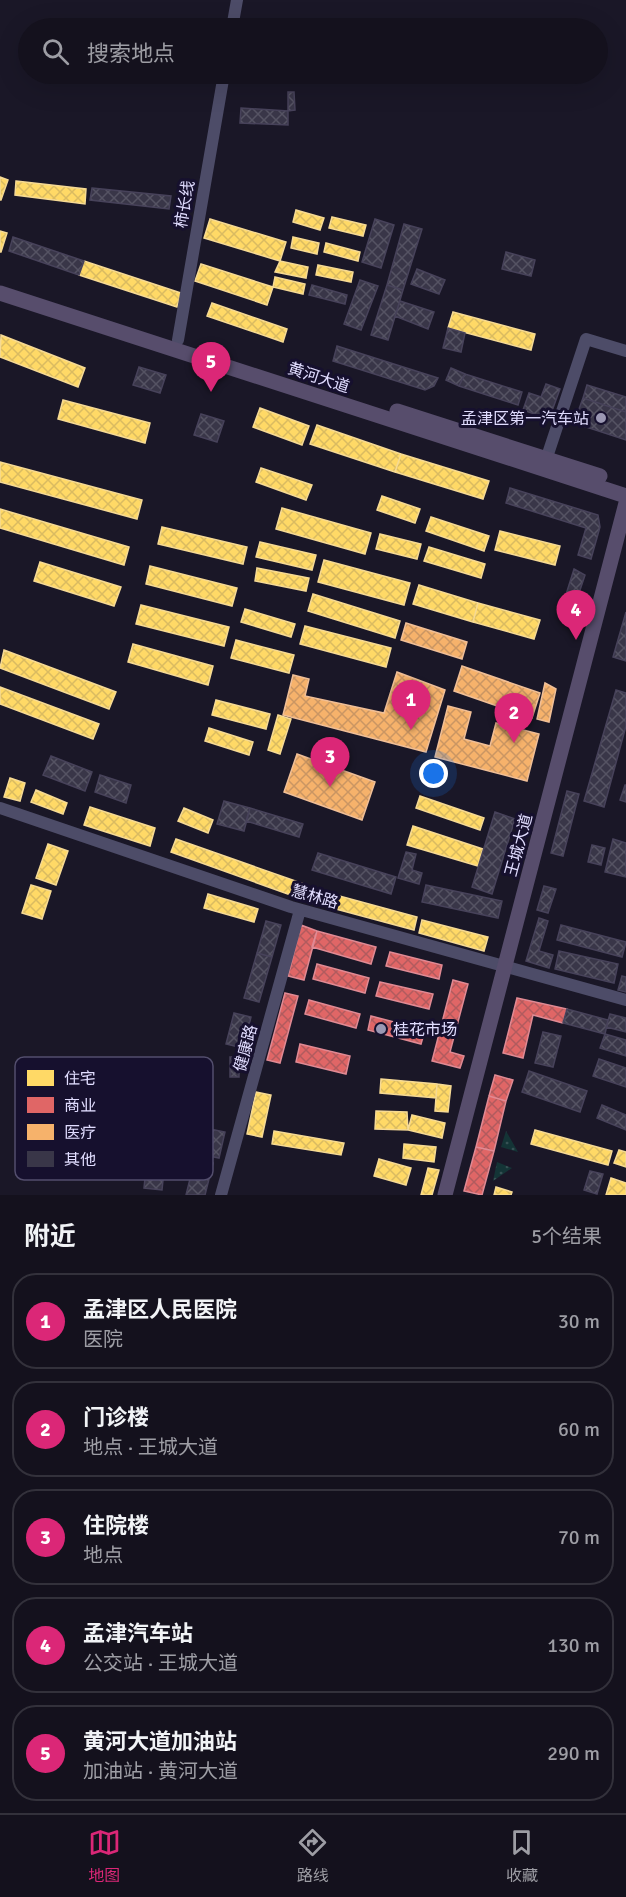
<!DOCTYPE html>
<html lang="zh">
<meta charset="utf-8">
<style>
:root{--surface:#14111d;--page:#211f2a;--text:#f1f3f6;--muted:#9d9da4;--line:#33313b;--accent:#db2777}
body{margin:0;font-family:Signika,"Noto Sans SC",sans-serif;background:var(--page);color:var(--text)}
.you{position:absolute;left:434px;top:774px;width:21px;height:21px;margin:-15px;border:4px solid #fff;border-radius:50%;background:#1a73e8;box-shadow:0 0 0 9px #1a73e833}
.badge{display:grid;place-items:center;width:39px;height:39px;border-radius:50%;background:var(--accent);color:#fff;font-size:20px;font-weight:700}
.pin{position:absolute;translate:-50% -50px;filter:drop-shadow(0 2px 3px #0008)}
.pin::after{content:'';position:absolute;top:32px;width:21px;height:18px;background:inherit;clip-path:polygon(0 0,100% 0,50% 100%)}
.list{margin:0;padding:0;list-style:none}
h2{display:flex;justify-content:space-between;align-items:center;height:78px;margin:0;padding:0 24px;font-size:26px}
h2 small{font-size:20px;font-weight:400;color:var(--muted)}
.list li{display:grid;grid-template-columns:39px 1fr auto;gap:18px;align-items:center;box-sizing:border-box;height:96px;margin:0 12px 12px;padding:0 12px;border:2px solid var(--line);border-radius:24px}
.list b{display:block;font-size:22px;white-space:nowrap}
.list p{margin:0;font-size:20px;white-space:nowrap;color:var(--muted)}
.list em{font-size:20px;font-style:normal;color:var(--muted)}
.icon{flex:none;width:33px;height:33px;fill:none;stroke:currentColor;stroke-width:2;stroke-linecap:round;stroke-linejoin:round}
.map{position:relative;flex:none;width:626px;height:1195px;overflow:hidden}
.search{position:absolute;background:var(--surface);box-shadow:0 6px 24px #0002;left:18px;right:18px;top:18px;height:66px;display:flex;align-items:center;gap:15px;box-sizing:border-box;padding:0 21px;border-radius:33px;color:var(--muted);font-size:22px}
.sheet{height:618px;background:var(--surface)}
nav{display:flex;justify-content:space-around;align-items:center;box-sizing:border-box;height:84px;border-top:2px solid var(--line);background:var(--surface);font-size:16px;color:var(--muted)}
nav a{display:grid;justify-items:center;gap:3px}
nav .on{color:var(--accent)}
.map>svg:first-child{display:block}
.grass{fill:url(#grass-dots)}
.homes{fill:url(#homes-cross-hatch);stroke:#f6da94;stroke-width:1.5}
.shops{fill:url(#shops-cross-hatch);stroke:#e08a94;stroke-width:1.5}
.health{fill:url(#health-cross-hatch);stroke:#f0bf97;stroke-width:1.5}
.building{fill:url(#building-cross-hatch);stroke:#47425a;stroke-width:1.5}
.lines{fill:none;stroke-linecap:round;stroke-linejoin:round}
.minor{stroke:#4d4c68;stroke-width:12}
.major{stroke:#574d6c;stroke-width:15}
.poi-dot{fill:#9b98b3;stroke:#16102e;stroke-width:2}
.labels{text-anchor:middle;stroke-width:6;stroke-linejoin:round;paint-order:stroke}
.street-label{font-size:16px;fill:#e1ddff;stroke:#16102e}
.poi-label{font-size:16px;fill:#e1ddff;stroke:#16102e;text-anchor:end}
.key{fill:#16102e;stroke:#534e6d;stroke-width:1.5}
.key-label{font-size:16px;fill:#e1ddff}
</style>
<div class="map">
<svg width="626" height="1195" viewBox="0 0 626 1195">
<defs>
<pattern id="grass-dots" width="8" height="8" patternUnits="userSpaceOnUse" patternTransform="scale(1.5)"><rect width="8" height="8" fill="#143436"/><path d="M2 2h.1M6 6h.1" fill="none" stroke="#365154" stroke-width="1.8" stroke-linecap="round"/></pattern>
<pattern id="homes-cross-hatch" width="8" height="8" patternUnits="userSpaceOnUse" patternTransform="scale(1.5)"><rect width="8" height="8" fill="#ffd966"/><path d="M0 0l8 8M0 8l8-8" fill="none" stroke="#dabb61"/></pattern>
<pattern id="shops-cross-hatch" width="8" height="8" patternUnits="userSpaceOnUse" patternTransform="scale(1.5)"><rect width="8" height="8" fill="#e06666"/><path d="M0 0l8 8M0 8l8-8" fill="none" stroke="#b15b5e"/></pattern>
<pattern id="health-cross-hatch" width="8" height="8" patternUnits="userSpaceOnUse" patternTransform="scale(1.5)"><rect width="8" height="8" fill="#f6b26b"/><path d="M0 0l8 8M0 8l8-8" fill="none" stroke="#ca9663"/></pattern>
<pattern id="building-cross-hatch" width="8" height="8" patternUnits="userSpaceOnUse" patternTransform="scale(1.5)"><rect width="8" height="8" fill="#393648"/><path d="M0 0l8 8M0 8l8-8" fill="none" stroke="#555363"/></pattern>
</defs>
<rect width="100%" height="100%" fill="#1a1727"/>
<path class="grass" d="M506,1131L518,1152L501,1147Z
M497,1162L512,1168L493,1181Z"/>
<path class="homes" d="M0,177L8,180L1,200H0Z
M16,181L86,189L85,204L15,195Z
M296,210L324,218L320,230L293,222Z
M332,217L366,225L363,236L329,228Z
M210,219L286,242L280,261L204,238Z
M0,231L7,233L1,252H0Z
M293,237L319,243L317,254L291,248Z
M326,243L360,252L358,261L324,252Z
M84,261L181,293L177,307L79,275Z
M280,261L308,267L306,278L275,272Z
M201,264L273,287L267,305L195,281Z
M318,265L353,272L351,282L316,275Z
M275,277L305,284L303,294L273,287Z
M212,303L287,329L283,342L207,316Z
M453,312L535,334L531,350L448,328Z
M1,335L85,368L78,387L0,357Z
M63,400L150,423L145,443L58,419Z
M260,408L309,426L302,445L253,427Z
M317,425L401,454L395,472L310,444Z
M401,454L489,481L483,499L395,472Z
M0,462L142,500L137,519L0,482Z
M261,468L312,485L306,500L256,482Z
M382,496L420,509L415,523L377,510Z
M282,508L371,533L365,554L276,529Z
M0,509L129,547L124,565L0,528Z
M431,517L489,536L484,551L426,531Z
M162,527L247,547L243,564L158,544Z
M500,531L560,546L555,565L495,550Z
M380,534L421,544L417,559L376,549Z
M260,542L316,555L312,570L256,557Z
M429,547L485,564L481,578L424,561Z
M324,560L410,583L404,605L318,582Z
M40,562L121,587L114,606L34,581Z
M150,566L237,588L232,606L146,584Z
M257,568L309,578L306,591L255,581Z
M419,585L478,603L473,622L413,604Z
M313,594L400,621L395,638L308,611Z
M478,603L540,620L534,639L473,622Z
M141,605L229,627L224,646L136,624Z
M245,609L295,624L291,637L241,622Z
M305,626L391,648L386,667L300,644Z
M236,640L294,655L289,673L231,658Z
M133,644L213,666L208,685L128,662Z
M4,650L116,692L109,709L0,668Z
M0,687L99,724L93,739L0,704Z
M216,700L270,714L266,729L212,715Z
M278,715L291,719L280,754L268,750Z
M209,728L253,742L249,755L205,741Z
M10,778L25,783L20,801L4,797Z
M36,790L67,803L63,814L31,802Z
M420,796L484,818L480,830L416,808Z
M90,807L155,828L150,846L84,825Z
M184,808L213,820L208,833L178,821Z
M413,826L483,849L478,866L407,845Z
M176,839L304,884L299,898L171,852Z
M48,844L68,851L56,885L36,878Z
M31,885L51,891L42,919L22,913Z
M310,888L417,917L414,930L306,901Z
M208,894L258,909L254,922L204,908Z
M422,920L488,937L484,951L419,933Z
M381,1079L437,1084L436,1098L380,1093Z
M437,1084L451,1086L448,1112L435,1111Z
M256,1092L271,1095L262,1137L247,1134Z
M376,1111L407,1112L408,1130L375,1129Z
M412,1115L445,1123L442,1138L408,1130Z
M535,1130L612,1151L608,1165L531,1144Z
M274,1131L344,1143L341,1155L272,1144Z
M404,1144L436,1147L434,1162L403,1158Z
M619,1150L626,1152V1167L614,1163Z
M379,1159L411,1168L406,1185L374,1176Z
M428,1168L439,1170L432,1195H421Z
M611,1178L626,1183V1195H606Z
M496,1187L512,1192L511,1195H494Z"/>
<path class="shops" d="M301,925L317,931L304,980L288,976Z
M317,931L376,947L371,964L312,947Z
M390,952L442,965L439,979L386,966Z
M317,964L369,978L365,993L313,979Z
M453,980L468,984L450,1052L464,1056L460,1068L432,1061Z
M380,982L433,994L429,1009L376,996Z
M285,993L298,996L280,1063L267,1060Z
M517,998L567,1009L563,1023L533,1015L523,1058L503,1053Z
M309,1000L360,1014L356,1028L305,1014Z
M371,1016L425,1030L421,1044L368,1030Z
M300,1044L350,1056L346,1074L296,1062Z
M495,1075L513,1080L506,1101L489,1096Z
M489,1096L506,1101L494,1151L476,1147Z
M476,1147L494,1151L482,1195L464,1191Z"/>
<path class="health" d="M406,623L467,642L462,659L401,640Z
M462,666L540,693L532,718L454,691Z
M397,672L445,690L426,752L283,715L293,675L309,679L305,696L384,713Z
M545,683L556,689L549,722L537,719Z
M448,706L471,712L464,739L490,746L496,723L539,734L527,781L435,757Z
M297,754L375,782L362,820L284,792Z"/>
<path class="building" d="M288,92H294L295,110L288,111Z
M241,108L288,111V125L240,123Z
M92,188L171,196L169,209L90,200Z
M375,219L394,225L381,268L362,262Z
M404,224L422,229L403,290L387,285Z
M13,237L84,261L79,275L9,251Z
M506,252L535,260L531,276L502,269Z
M417,269L445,280L439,294L411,284Z
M360,280L378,286L361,330L344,324Z
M312,285L347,295L345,304L309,295Z
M387,285L403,290L388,340L371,335Z
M400,301L434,312L428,329L395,316Z
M448,328L465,333L461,352L443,348Z
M337,346L438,378L434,386L425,390L333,361Z
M139,367L166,375L160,393L133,385Z
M451,368L465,374L459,386L446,380Z
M465,374L522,392L518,405L459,386Z
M546,384L560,389L549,419L523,410L529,393L541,397Z
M587,385L626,397V412L583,398Z
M583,398L626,412V440L574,423Z
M201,414L224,421L217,442L194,435Z
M510,488L598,515L600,527L591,559L578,555L586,528L506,503Z
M574,569L585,575L574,608L563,604Z
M626,612V661L613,657Z
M616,690L626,693V726L604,807L584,801Z
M51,756L92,772L85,791L43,775Z
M100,775L131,785L126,803L95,792Z
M625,785H626V802L620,800Z
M567,791L579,794L563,856L551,853Z
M224,801L250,808L244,831L217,824Z
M250,808L303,824L299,837L246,821Z
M495,812L515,819L492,894L472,887Z
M613,839L626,843V877L605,872Z
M592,845L605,848L601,865L588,862Z
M406,852L416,854L412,870L422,873L419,884L398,878Z
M318,853L396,877L391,894L312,870Z
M426,885L502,901L498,918L422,902Z
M544,886L556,889L548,913L537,910Z
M539,918L548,921L539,951L553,955L549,968L526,961Z
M266,921L281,925L272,957L257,953Z
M561,925L626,942L622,957L557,940Z
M559,951L618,964L614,983L555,969Z
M257,953L272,957L259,1002L244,998Z
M622,976L626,977V992L618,990Z
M567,1009L608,1020L605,1034L563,1023Z
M234,1013L251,1017L243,1048L226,1044Z
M610,1014L626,1018V1032L606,1027Z
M543,1032L561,1036L553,1067L535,1063Z
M605,1034L626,1040V1056L600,1048Z
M230,1057H239V1077H230Z
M599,1059L626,1068V1087L593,1076Z
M529,1071L587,1091L580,1112L522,1092Z
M602,1105L626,1115V1130L597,1118Z
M210,1129L225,1132L219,1158L204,1155Z
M149,1139L167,1141L162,1190L144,1188Z
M195,1159L213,1163L205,1195H186Z
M590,1171L603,1174L597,1194L584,1190Z"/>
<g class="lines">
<path class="minor" d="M232,28L237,0
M178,340L224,74
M544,466L586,339L626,351
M0,808L291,907L626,1000
M221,1195L300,910"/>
<path class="major" d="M0,293L626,496
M397,411L600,476
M445,1195L626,503"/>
</g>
<g class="poi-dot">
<circle cx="601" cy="418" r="6"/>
<circle cx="381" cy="1029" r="6"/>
</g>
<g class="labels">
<g class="street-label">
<text transform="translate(184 204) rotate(-80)" y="6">柿长线</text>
<text transform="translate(319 377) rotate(18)" y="6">黄河大道</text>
<text transform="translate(518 845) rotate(-75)" y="6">王城大道</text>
<text transform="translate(315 896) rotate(16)" y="6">慧林路</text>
<text transform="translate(245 1048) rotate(-75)" y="6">健康路</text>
</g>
<g class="poi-label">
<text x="589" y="424">孟津区第一汽车站</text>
<text x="393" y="1035" text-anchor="start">桂花市场</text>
</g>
</g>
<rect x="15" y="1057" width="198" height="123" rx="9" class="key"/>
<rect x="27" y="1070" width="27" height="16" fill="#ffd966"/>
<rect x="27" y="1097" width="27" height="16" fill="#e06666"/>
<rect x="27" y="1124" width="27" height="16" fill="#f6b26b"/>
<rect x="27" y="1151" width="27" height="16" fill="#393648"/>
<g class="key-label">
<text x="64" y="1084">住宅</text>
<text x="64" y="1111">商业</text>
<text x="64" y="1138">医疗</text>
<text x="64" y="1165">其他</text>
</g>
</svg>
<div class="you"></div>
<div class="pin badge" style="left:411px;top:730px">1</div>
<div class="pin badge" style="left:514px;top:743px">2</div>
<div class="pin badge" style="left:330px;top:787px">3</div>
<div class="pin badge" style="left:576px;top:640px">4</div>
<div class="pin badge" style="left:211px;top:392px">5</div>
<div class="search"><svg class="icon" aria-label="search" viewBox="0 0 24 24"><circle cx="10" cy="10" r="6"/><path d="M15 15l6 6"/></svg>搜索地点</div>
</div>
<section class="sheet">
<h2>附近<small>5个结果</small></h2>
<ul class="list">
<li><span class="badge">1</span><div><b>孟津区人民医院</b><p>医院</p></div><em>30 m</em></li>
<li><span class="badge">2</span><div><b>门诊楼</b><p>地点 · 王城大道</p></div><em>60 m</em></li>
<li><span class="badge">3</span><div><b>住院楼</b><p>地点</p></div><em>70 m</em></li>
<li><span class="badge">4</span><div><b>孟津汽车站</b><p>公交站 · 王城大道</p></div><em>130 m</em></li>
<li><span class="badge">5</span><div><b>黄河大道加油站</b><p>加油站 · 黄河大道</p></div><em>290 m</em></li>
</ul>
</section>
<nav>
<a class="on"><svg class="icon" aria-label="map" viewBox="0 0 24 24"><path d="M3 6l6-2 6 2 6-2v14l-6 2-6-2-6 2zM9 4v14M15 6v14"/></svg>地图</a>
<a><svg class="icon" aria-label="directions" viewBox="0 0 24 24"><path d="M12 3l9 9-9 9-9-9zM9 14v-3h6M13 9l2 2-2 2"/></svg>路线</a>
<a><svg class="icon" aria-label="saved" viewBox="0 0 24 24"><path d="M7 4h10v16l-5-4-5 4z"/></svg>收藏</a>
</nav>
